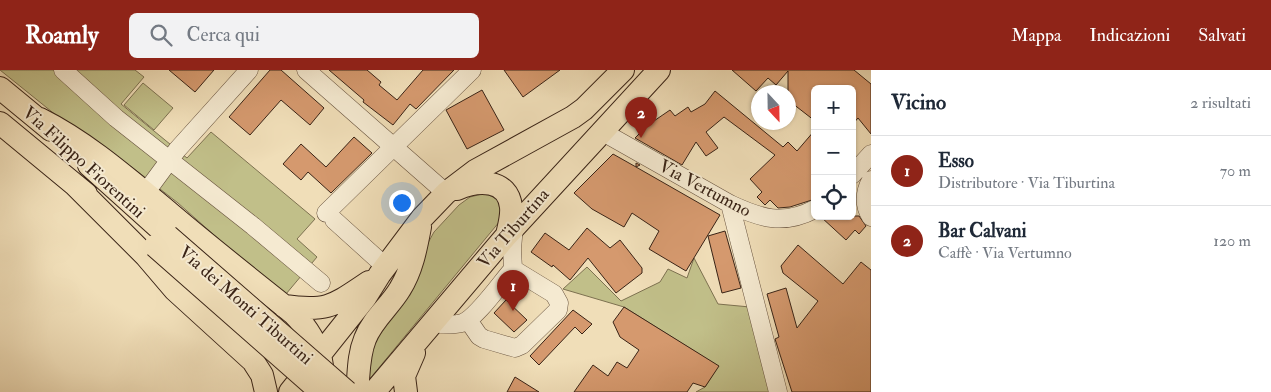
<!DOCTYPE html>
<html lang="it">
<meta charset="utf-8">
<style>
:root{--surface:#fff;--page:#f2f2f3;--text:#1f2937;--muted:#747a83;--line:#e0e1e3;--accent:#8f2418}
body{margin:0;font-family:"IM FELL Double Pica",serif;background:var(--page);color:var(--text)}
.controls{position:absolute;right:15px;top:15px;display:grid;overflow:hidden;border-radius:8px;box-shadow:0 1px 4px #0004}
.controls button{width:45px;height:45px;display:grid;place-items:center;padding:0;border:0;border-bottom:1px solid var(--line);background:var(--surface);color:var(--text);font:25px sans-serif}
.compass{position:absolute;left:751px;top:15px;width:45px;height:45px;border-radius:50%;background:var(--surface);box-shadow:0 1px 4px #0004;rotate:158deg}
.you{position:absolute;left:401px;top:132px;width:18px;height:18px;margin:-12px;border:4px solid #fff;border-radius:50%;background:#1a73e8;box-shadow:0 0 0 8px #1a73e833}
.badge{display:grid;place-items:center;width:32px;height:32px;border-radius:50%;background:var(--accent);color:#fff;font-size:16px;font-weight:700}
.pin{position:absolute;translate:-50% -41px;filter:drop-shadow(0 1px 2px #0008)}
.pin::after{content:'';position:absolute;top:26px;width:18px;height:15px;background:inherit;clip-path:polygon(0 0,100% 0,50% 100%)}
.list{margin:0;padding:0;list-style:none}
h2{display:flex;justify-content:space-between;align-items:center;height:65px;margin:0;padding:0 20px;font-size:21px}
h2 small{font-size:16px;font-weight:400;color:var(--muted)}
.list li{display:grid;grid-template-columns:32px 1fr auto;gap:15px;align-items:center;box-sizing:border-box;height:70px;padding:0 20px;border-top:1px solid var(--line)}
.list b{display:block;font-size:19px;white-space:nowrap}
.list p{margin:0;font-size:16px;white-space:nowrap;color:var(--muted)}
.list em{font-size:16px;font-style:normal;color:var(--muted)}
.icon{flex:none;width:28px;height:28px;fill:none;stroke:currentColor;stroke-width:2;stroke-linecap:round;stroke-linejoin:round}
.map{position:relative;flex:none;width:871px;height:322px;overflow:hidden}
header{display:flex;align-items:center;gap:30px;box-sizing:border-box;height:70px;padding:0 25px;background:var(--accent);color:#fff}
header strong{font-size:24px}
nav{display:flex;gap:28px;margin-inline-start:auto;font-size:18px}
.search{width:350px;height:45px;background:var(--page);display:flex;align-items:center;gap:12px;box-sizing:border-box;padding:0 18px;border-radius:8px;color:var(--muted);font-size:19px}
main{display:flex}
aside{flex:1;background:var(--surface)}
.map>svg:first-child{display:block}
.green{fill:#c1bf89;stroke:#7d7150}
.building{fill:#d5996e;stroke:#392316}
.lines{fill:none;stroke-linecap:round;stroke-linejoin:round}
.minor-casing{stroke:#67523e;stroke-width:19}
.major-casing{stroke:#392316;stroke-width:24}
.minor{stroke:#f5ead1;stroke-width:18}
.major{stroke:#f0deb8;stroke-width:22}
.major-bridge-casing{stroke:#392316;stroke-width:24;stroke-linecap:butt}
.major-bridge{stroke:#f0deb8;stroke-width:22}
.labels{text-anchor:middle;stroke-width:4;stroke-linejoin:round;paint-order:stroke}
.street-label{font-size:18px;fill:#392316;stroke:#f5ead1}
</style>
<header>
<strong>Roamly</strong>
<div class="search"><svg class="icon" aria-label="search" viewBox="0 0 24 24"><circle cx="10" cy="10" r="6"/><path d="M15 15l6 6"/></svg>Cerca qui</div>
<nav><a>Mappa</a><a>Indicazioni</a><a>Salvati</a></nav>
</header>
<main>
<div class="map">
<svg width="871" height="322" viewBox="0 0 871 322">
<rect width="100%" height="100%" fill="#f0deb8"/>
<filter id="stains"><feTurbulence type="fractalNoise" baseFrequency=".004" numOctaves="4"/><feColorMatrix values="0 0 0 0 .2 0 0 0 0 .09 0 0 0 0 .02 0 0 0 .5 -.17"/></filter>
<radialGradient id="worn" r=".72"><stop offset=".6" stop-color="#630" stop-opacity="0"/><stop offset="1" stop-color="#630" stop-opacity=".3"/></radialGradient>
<path class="green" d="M0,0H135L144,7L121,34L187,88L211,62L315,149L297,169L317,187L286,224L259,205L178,133L133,98L62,50Z
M143,13L173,38L154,60L124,35Z
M482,124L489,125L501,131L500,151L368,311L373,273L434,162L459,135L470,127Z
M694,188L718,234L750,237L772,322H696L705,317L718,296L624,237L563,219L587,197L621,231L660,212L668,199L687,208Z"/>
<path class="building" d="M169,0H214L195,22Z
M270,0H281L324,38L310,55L281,30L250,65L229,47Z
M329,0H367L381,12L379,15L397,30L423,0H454L416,39L410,34L393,55L363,32L364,30Z
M504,0H560L523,27Z
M732,0H854L871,14V64L858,48L852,55V19H815V51L788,30V1L776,15L768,8L756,21Z
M482,20L504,60L467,79L446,40Z
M715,21L783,77L788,72L797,81L815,60V129L790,137L778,138L770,130L765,135L757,127L762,122L750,109L775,85L724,47L706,62L718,78L706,86L696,72L682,95L635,68L648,55L670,40L675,46L688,37L691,42L705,34Z
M354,67L372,83L331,123L308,102L301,110L283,94L301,74L326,97Z
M613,84L636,97V93L640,95L636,97L720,145L686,201L649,179L659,161L632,143L624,157L592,139L574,123Z
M822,146H859L866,156L859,164L855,160L846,170L821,147Z
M587,158L610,178L620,170L642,198V203L616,223L588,188L570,210L553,195L552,197L531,182L545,163L569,180Z
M725,161L741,218L722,223L708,166Z
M798,175L843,214L861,192L871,200V322H792L775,269L779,267L767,224L786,218L797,258L818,231L783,203L781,196Z
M506,230L527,250L514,262L494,243Z
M624,237L719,296L705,317L693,313L687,322H574L593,295L608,306L617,292L627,298L639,280L620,267L613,252Z
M573,240L592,254L582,264L575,257L539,295L530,286Z
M515,307L539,322H507Z"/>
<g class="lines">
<defs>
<path id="minor" d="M63,0L116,48L253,156L321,213
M306,0L446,123
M601,61L730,134C760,148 783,156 815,139
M852,105L871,84
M871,110C864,123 863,134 871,147
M146,122L177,80L249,0
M730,134L778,322
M326,143L472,0
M334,150L386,197
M468,250L479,266L484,269L515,278L522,275L558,240L559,233L554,224L513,199
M431,253C442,254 452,256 462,253C476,249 502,211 513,199L512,179L514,156"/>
<path id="major" d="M0,18L51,60
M40,49C86,72 126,107 166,140C207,175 250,209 293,243C306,256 320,277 322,296
M0,53L86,124
M89,95L168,166
M75,115L146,186L175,220L253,291L262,305L266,322
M457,119C477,110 508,108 511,137C512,146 509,156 507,165
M284,236C328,242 333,236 369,212
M290,322L365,228L380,204L422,148L446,123L475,101L573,47L584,39L623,0
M357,322C359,304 358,286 365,269C372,250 390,236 400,219C412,200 416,178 420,157
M374,322L507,165L659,0
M406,322L404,306L414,283"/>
</defs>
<use href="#minor" class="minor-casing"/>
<use href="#major" class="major-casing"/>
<use href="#minor" class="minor"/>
<use href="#major" class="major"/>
<defs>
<path id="major-bridge" d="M168,166L347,322
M155,176L321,322"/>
</defs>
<use href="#major-bridge" class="major-bridge-casing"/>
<use href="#major-bridge" class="major-bridge"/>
</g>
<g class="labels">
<g class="street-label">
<text transform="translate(84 92) rotate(42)" y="6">Via Filippo Fiorentini</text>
<text transform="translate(705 118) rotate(28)" y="6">Via Vertumno</text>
<text transform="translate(513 158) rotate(-49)" y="6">Via Tiburtina</text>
<text transform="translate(246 235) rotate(41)" y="6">Via dei Monti Tiburtini</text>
</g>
</g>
<rect width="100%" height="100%" filter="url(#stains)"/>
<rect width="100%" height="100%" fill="url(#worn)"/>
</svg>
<div class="controls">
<button>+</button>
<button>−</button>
<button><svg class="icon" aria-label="locate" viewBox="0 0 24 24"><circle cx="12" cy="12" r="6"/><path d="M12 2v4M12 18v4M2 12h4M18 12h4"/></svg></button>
</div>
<svg class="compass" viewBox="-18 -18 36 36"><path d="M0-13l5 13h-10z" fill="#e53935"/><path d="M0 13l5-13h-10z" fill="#747a83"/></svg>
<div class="you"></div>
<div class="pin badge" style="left:513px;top:241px">1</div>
<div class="pin badge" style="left:641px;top:68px">2</div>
</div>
<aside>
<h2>Vicino<small>2 risultati</small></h2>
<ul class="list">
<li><span class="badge">1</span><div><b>Esso</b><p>Distributore · Via Tiburtina</p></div><em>70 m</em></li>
<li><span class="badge">2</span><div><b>Bar Calvani</b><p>Caffè · Via Vertumno</p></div><em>120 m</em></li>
</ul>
</aside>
</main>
